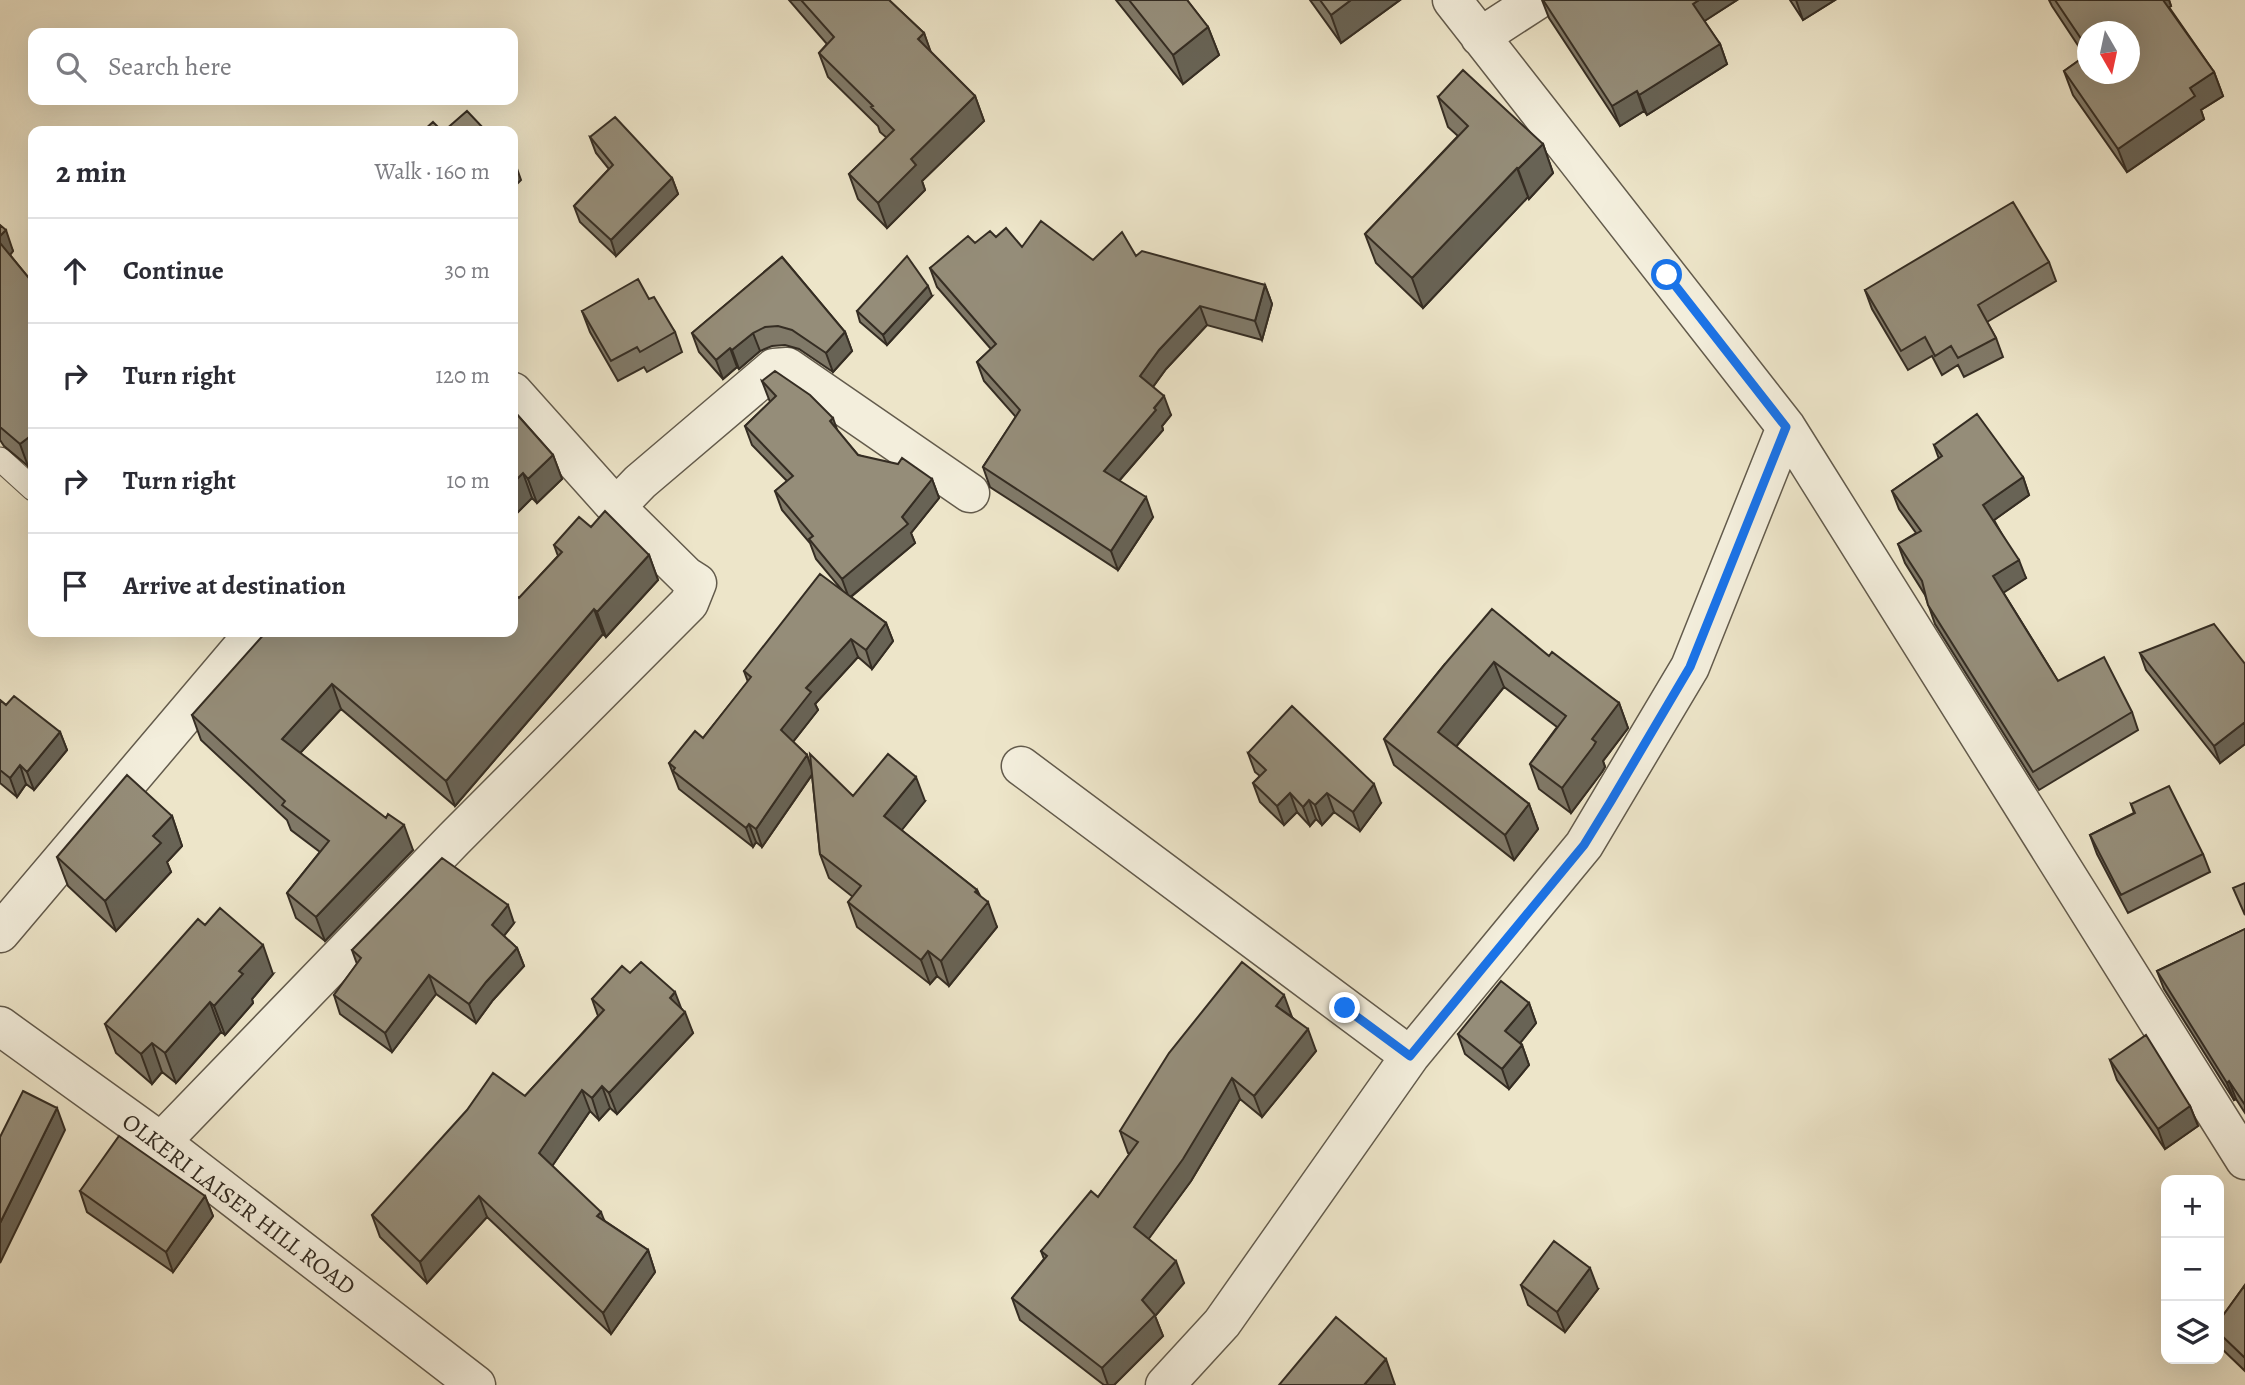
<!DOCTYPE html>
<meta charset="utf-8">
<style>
:root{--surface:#fff;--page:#f2f2f3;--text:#2b2b33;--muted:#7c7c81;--line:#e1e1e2}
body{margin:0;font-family:Alegreya,serif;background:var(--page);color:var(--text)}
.controls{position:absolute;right:21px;bottom:21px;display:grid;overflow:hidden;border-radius:14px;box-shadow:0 7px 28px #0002}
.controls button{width:63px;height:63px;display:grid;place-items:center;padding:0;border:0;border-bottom:2px solid var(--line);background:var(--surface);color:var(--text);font:35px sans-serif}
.compass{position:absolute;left:2077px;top:21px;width:63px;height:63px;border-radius:50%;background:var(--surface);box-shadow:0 7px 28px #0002;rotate:171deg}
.stop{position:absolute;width:21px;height:21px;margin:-16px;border:5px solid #1a73e8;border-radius:50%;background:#fff}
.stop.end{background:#1a73e8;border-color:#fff;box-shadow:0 2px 7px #0008}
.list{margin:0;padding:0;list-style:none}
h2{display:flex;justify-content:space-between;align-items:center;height:91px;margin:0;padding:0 28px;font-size:30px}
h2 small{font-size:23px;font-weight:400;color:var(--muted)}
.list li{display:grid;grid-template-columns:46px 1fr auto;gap:21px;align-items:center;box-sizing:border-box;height:105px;padding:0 28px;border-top:2px solid var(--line)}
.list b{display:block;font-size:26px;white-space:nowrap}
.list em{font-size:23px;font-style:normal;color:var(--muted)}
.icon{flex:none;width:38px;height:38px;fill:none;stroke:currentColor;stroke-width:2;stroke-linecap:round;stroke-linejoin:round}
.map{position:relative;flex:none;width:2245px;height:1385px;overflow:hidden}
.search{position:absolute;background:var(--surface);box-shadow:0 7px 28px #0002;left:28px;top:28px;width:490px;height:77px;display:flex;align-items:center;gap:18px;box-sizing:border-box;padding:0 24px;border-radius:14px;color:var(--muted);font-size:26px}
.panel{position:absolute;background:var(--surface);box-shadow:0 7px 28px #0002;left:28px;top:126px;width:490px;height:511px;border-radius:14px}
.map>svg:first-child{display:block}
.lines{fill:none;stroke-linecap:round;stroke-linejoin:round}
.lane-casing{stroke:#635b4c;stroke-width:25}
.street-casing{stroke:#635b4c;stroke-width:41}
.lane{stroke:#f3eedc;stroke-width:23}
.street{stroke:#f3eedc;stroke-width:38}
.wall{fill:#807968;stroke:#352d23;stroke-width:2;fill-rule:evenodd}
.shaded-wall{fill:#686355;stroke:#352d23;stroke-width:2}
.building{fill:#958d79;stroke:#352d23;stroke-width:2}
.route{stroke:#1a73e8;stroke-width:9}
.labels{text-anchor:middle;stroke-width:7;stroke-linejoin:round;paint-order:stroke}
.street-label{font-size:24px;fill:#352d23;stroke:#f3eedc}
</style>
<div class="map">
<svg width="2245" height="1385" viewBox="0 0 2245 1385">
<rect width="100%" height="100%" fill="#ede5c9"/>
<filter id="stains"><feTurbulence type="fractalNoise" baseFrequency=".00286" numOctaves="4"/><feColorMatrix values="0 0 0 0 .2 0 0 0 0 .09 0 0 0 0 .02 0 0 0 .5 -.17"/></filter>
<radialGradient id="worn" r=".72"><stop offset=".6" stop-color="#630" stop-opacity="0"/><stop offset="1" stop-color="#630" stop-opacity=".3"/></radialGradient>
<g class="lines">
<defs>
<path id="lane" d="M0,459L33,489"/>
<path id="street" d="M1452,0L1786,427L2245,1160
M1480,37L1537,0
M513,392L616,507
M1021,766L1410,1056
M0,933L255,632
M0,1026L161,1142L476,1385
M161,1142L454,839L689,603L697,583L686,576L616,507L640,482L774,368L787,367L970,493
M1165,1385L1222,1323L1410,1056L1584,845L1690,667L1786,427"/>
</defs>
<use href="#lane" class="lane-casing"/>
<use href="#street" class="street-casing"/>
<use href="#lane" class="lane"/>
<use href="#street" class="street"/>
</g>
<path class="wall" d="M789,0H889L924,33L930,51L975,96L984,121L922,181L925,190L887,228L858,199L849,174L887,138L880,132L878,126L828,77L819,53L827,44Z
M1116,0H1187L1208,27L1219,55L1183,84Z
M1310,0H1400L1341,43Z
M1542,0H1737L1704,21L1720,44L1727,64L1647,115L1644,111L1620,126L1549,18Z
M1790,0H1835L1803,20Z
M2049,0H2169L2171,6L2169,7L2214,72L2223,96L2201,110L2204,119L2127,172L2073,95L2064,71L2085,56L2052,6ZM2088,32L2130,74H2088Z
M1438,97L1543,144L1553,173L1529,199L1528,197L1423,308L1376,263L1365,234L1458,136L1448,127Z
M590,137L672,178L678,194L616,256L580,222L574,206L609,169L596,153Z
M0,225L13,251L10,255L33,283V462L28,466L4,446L0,440Z
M996,237L1022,247L1093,260L1136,256L1265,285L1272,304L1262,340L1207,325L1166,369L1153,387L1171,415L1162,426L1163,430L1119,481L1153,517L1118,570L990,487L983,467L1016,417L984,381L977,362L991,349L937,287L930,268L975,243Z
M782,257L845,332L852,351L833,372L799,349L785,345L772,346L760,351L739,369L737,367L723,379L699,352L692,333Z
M2049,262L2056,281L1987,322L1996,338L2003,357L1964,377L1958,365L1942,375L1932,356L1908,370L1872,309L1865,290Z
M932,296L887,345L860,322L857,311Z
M649,299L675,332L682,352L647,372L644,367L618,381L590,332L582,311Z
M762,381L837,431L858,455L932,479L939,498L911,533L915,543L851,597L886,623L893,641L872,669L858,657L815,704L818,710L793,742L807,755L811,767L853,796L925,801L901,830L977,890L997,927L949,986L937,976L930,984L857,927L848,902L853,897L829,878L820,854L812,775L762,847L756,842L753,847L679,789L669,763L703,738L748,682L744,671L842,590L816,559L810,543L782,510L775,491L787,481L752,445L745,426L770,402Z
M513,410L553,455L562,479L537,503L532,498L513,517Z
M1934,445L2023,477L2029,495L1994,520L2026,578L2003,592L2058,681L2132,712L2138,730L2039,790L1935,624L1925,595L1905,563L1898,544L1916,533L1899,509L1892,491L1939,459Z
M591,527L649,555L658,580L606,637L603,634L455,806L341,709L300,753L413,850L325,941L296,918L287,893L320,852L291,830L287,820L201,740L192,715L513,632L519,598L558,556L554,545Z
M2140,653L2245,664V744L2220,763L2146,670Z
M1549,656L1619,703L1628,728L1603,761L1605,767L1602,772L1571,813L1539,789L1530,764L1557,727L1504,687L1456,747L1529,804L1538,829L1514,860L1394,765L1384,739L1445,664Z
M0,700L6,705L60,732L67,750L34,790L26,784L17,797L0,783Z
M1248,753L1381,803L1360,831L1334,812L1322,825L1316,819L1310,826L1297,812L1284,825L1260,802L1253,783L1260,776L1255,772Z
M2131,804L2203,854L2210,872L2128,913L2097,854L2090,835L2134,813Z
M172,816L182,846L167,862L171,872L116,931L68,886L57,857Z
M514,923L504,936L517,948L524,966L493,1000L476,1023L436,994L392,1052L340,1014L334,995L357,964L352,950Z
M2245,929V1113L2236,1099L2234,1100L2164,989L2157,971Z
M630,973L681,1008L693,1033L617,1114L610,1108L599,1120L590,1111L552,1166L605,1221L648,1250L655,1272L611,1334L487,1217L427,1283L380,1237L372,1215L525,1096L598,1016L592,999Z
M273,974L252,999L253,1003L225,1035L221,1032L176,1083L162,1072L152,1084L116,1053L105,1024Z
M1529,1003L1536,1023L1520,1043L1522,1045L1529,1065L1509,1089L1465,1054L1458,1034Z
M1292,1017L1316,1051L1262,1117L1240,1099L1191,1181L1148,1239L1184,1283L1155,1316L1163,1336L1114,1385H1104L1020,1320L1012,1298L1044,1259L1041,1251L1098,1197L1130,1154L1128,1153L1120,1131Z
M2110,1060L2190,1106L2198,1126L2165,1149L2117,1080Z
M80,1191L205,1196L213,1216L173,1272L87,1212Z
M1521,1285L1598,1289L1565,1332L1528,1305Z
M2245,1285V1371L2221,1348L2219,1341V1321Z"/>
<path class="shaded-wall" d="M1351,0H1400L1341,43L1331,15Z
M1699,0H1737L1700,24L1693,4Z
M1796,0H1835L1803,20Z
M2159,0H2169L2171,6L2163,11Z
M1208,27L1219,55L1183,84L1173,55Z
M924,33L933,58L918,39Z
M1720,44L1727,64L1647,115L1639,95Z
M2214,72L2223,96L2201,110L2204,119L2127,172L2118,149L2190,88Z
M1637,91L1644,111L1620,126L1612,106Z
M975,96L984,121L922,181L925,190L887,228L878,203L911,159Z
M1543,144L1553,173L1529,199L1518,169Z
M514,160L521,180L513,188V161Z
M1517,168L1528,197L1423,308L1412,278Z
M672,178L678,194L616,256L611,240Z
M6,230L13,251L5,261L0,247V236Z
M1265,285L1272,304L1262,340L1255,321Z
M928,286L932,296L887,345L883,335Z
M1200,306L1207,325L1166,369L1147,395L1140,376L1159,350Z
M845,332L852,351L833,372L826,353Z
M753,333L760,351L739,369L732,350Z
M730,348L737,367L723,379L716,360Z
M1164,396L1171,415L1162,426L1163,430L1111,490L1104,471Z
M833,418L840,438L830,421Z
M33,434V462L28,466L20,444Z
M553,455L562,479L537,503L528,479Z
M523,473L532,498L513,517V483Z
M2023,477L2029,495L1990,523L1983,505Z
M932,479L939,498L911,533L915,543L849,598L842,579L902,517Z
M1146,497L1153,517L1118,570L1111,551Z
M649,555L658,580L606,637L597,612Z
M2019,560L2026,578L2000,595L1993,576Z
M594,609L603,634L455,806L446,781Z
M886,623L893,641L872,669L866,650Z
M851,639L858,657L815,704L818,710L788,748L781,730L806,688Z
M1494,662L1504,687L1447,758L1438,732Z
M332,684L341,709L291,763L282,739Z
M1619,703L1628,728L1603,761L1605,767L1602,772L1571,813L1562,788L1592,739Z
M2245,722V744L2220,763L2214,746Z
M60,732L67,750L34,790L27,772Z
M807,755L813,773L762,847L756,829Z
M20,765L26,784L17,797L10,778Z
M916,777L925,801L893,841L884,816Z
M1374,784L1381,803L1360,831L1353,812Z
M1290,793L1297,812L1284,825L1277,806Z
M1327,793L1334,812L1322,825L1315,805Z
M1309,800L1316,819L1310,826L1303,807Z
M1529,804L1538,829L1514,860L1505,835Z
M172,816L182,846L167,862L171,872L116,931L105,901L153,836Z
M749,824L756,842L753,847L746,828Z
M404,825L413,850L325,941L316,917Z
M977,890L983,908L988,902L997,927L949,986L941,961Z
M508,905L514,923L498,943L492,925Z
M263,945L273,974L252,999L253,1003L225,1035L214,1006L239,971Z
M517,948L524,966L493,1000L476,1023L469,1004L486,982Z
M928,951L937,976L930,984L921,960Z
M429,975L436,994L392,1052L385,1033Z
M675,992L683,1013L670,998Z
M1284,995L1292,1017L1276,1006Z
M210,1002L221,1032L176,1083L165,1053Z
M1529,1003L1536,1023L1513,1052L1505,1031Z
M685,1012L693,1033L617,1114L609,1093Z
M1308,1029L1316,1051L1262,1117L1254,1096Z
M152,1043L162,1072L152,1084L141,1054Z
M1522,1045L1529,1065L1509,1089L1502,1069Z
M1232,1078L1240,1099L1191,1181L1142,1248L1134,1227Z
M2229,1081L2236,1099L2234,1100L2227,1083Z
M602,1086L610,1108L599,1120L592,1098Z
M582,1090L590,1111L546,1175L539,1153Z
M2190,1106L2198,1126L2165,1149L2158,1129Z
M57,1108L65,1130L0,1263V1223Z
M205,1196L213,1216L173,1272L166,1252Z
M479,1196L487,1217L427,1283L420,1262Z
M601,1212L609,1233L597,1216Z
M648,1250L655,1272L611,1334L603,1313Z
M1176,1261L1184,1283L1155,1316L1163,1336L1114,1385H1108L1102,1368L1142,1300Z
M1590,1268L1598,1289L1565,1332L1557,1312Z
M1386,1359L1395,1385H1364Z"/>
<path class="building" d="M801,0H889L924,33L918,39L975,96L911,159L916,165L878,203L849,174L894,130L871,107L873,106L819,53L834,37Z
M1129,0H1187L1208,27L1173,55Z
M1320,0H1351L1331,15Z
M1543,0H1699L1693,4L1720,44L1639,95L1637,91L1612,106Z
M2055,0H2163L2214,72L2190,88L2195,96L2118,149L2064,71L2088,54V74H2130V32H2088V49Z
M1463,70L1543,144L1518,169L1517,168L1412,278L1365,234L1468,126L1438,97Z
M467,111L486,131H444Z
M615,117L672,178L611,240L574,206L613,165L590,137Z
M433,122L442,131H423Z
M2013,202L2049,262L1978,305L1996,338L1958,358L1951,346L1935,356L1925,337L1901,351L1865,290Z
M1041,221L1093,260L1122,232L1136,256L1142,251L1265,285L1255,321L1200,306L1159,350L1140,376L1164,396L1154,408L1156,410L1104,471L1146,497L1111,551L983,467L1020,410L977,362L996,344L930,268L968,236L975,243L990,231L996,237L1006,228L1022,247Z
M0,225L6,230L0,236Z
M0,243L33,283V434L20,444L0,427Z
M907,256L928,286L883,335L857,311Z
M782,257L845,332L826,353L792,330L778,326L765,327L753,333L732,350L730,348L716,360L692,333Z
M638,279L649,299L654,297L675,332L640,352L637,347L611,361L582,311Z
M775,371L810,395L833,418L830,421L858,455L898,464L902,458L932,479L902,517L908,524L842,579L809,539L813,536L775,491L793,476L745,426L776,396L762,381Z
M513,410L553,455L528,479L523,473L513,483Z
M1977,414L2023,477L1983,505L2019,560L1993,576L2058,681L2104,657L2132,712L2033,772L1928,605L1922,581L1898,544L1921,531L1892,491L1942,456L1934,445Z
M605,511L649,555L597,612L594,609L446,781L332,684L282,739L386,818L388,814L404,825L316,917L287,893L329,841L282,805L285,801L192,715L266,632H513V593L519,598L562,552L554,545L579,517L591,527Z
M820,574L886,623L866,650L851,639L806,688L811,692L781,730L807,755L756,829L749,824L746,828L673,771L675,768L669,763L695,731L703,738L751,677L744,671Z
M1492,609L1549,656L1552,652L1619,703L1592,739L1596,742L1593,747L1562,788L1530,764L1566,716L1494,662L1438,732L1529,804L1505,835L1384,739L1445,664Z
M2214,624L2245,664V722L2214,746L2140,653Z
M14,696L60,732L27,772L20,765L10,778L0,770V700L6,705Z
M1292,706L1374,784L1353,812L1327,793L1315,805L1309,800L1303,807L1290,793L1277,806L1253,783L1266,770L1248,753Z
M810,754L853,796L888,754L916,777L884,816L977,890L975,892L988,902L941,961L928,951L921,960L848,902L861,886L820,854Z
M127,775L172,816L153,836L161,843L105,901L57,857Z
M2169,786L2203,854L2121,895L2090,835L2135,813L2131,804Z
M442,858L508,905L492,925L517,948L486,982L469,1004L429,975L385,1033L334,995L361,958L352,950Z
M2245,883V915L2233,888Z
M220,908L263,945L239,971L243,974L214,1006L210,1002L165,1053L152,1043L141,1054L105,1024L198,919L205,925Z
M2245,929V1105L2229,1081L2227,1083L2157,971Z
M641,962L675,992L670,998L685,1012L609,1093L602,1086L592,1098L582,1090L539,1153L601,1212L597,1216L648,1250L603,1313L479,1196L420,1262L372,1215L467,1110L493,1073L525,1096L604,1010L592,999L622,966L630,973Z
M1242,962L1284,995L1276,1006L1308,1029L1254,1096L1232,1078L1183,1159L1134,1227L1176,1261L1142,1300L1155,1315L1102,1368L1012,1298L1047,1256L1041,1251L1091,1191L1098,1197L1138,1142L1120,1131L1169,1053Z
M1501,981L1529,1003L1505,1031L1522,1045L1502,1069L1458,1034Z
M2146,1035L2190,1106L2158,1129L2110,1060Z
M23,1091L57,1108L0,1223V1137Z
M119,1136L205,1196L166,1252L80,1191Z
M1554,1241L1590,1268L1557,1312L1521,1285Z
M2245,1285V1358L2219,1333V1321Z
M1336,1317L1386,1359L1364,1385H1279Z"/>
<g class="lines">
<path class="route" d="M1345,1008L1410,1056L1584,845L1611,801L1690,667L1786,427L1667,275"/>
</g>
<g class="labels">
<g class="street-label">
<text transform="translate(239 1204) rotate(37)" y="8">OLKERI LAISER HILL ROAD</text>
</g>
</g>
<rect width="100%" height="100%" filter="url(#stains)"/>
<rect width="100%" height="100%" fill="url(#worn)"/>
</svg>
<div class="controls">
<button>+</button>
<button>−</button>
<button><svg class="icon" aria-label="layers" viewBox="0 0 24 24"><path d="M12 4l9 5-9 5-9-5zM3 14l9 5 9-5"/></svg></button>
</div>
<svg class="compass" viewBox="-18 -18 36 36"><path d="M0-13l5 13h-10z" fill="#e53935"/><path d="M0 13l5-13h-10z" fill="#7c7c81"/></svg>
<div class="stop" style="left:1667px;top:275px"></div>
<div class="stop end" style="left:1345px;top:1008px"></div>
<div class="search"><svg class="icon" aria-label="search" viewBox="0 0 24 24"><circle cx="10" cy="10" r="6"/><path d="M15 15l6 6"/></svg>Search here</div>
<section class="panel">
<h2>2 min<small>Walk · 160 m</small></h2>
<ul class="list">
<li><svg class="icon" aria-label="ahead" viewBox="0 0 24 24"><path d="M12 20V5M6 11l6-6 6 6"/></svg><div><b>Continue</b></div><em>30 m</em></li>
<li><svg class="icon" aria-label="right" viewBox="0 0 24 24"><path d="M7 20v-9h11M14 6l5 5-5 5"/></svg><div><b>Turn right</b></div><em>120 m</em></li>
<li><svg class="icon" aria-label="right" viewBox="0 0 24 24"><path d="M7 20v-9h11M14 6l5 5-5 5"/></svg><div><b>Turn right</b></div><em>10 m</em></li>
<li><svg class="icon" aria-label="arrive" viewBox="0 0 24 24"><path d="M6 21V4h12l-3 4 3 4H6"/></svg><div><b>Arrive at destination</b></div></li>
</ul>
</section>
</div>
